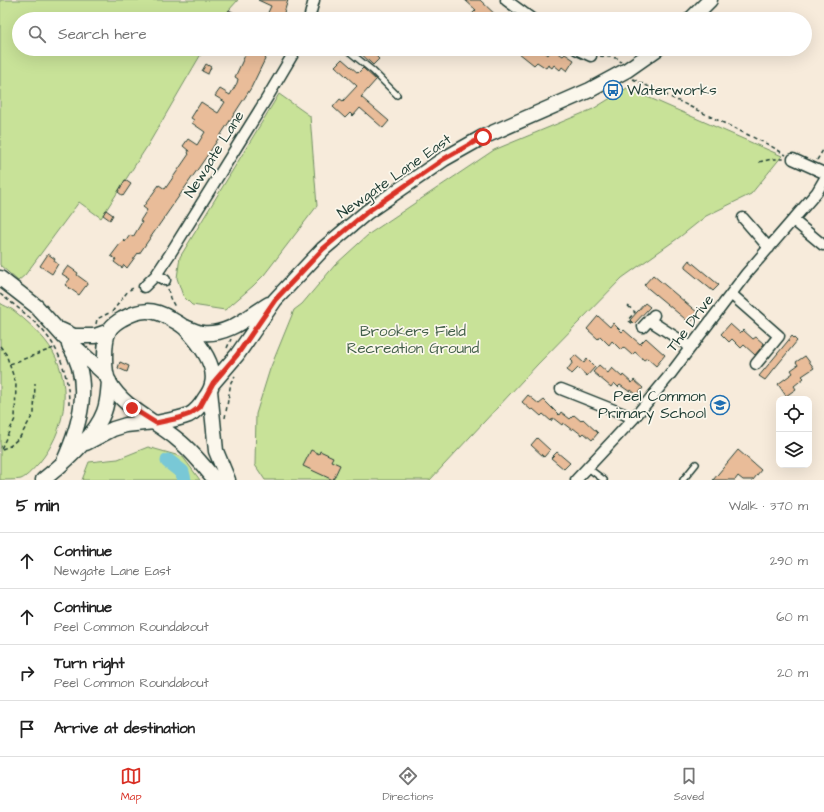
<!DOCTYPE html>
<meta charset="utf-8">
<style>
:root{--surface:#fff;--page:#f2f2f2;--text:#222;--muted:#767676;--line:#e0e0e0;--accent:#d93025}
body{margin:0;font-family:"Architects Daughter",sans-serif;background:var(--page);color:var(--text)}
.controls{position:absolute;right:12px;bottom:12px;display:grid;overflow:hidden;border-radius:8px;box-shadow:0 4px 16px #0002}
.controls button{width:36px;height:36px;display:grid;place-items:center;padding:0;border:0;border-bottom:1px solid var(--line);background:var(--surface);color:var(--text);font:20px sans-serif}
.stop{position:absolute;width:12px;height:12px;margin:-9px;border:3px solid #d93025;border-radius:50%;background:#fff}
.stop.end{background:#d93025;border-color:#fff;box-shadow:0 1px 4px #0008}
.list{margin:0;padding:0;list-style:none}
h2{display:flex;justify-content:space-between;align-items:center;height:52px;margin:0;padding:0 16px;font-size:17px}
h2 small{font-size:13px;font-weight:400;color:var(--muted)}
.list li{display:grid;grid-template-columns:26px 1fr auto;gap:12px;align-items:center;box-sizing:border-box;height:56px;padding:0 16px;border-top:1px solid var(--line)}
.list b{display:block;font-size:15px;white-space:nowrap}
.list p{margin:0;font-size:13px;white-space:nowrap;color:var(--muted)}
.list em{font-size:13px;font-style:normal;color:var(--muted)}
.icon{flex:none;width:22px;height:22px;fill:none;stroke:currentColor;stroke-width:2;stroke-linecap:round;stroke-linejoin:round}
.map{position:relative;flex:none;width:824px;height:480px;overflow:hidden}
.search{position:absolute;background:var(--surface);box-shadow:0 4px 16px #0002;left:12px;right:12px;top:12px;height:44px;display:flex;align-items:center;gap:10px;box-sizing:border-box;padding:0 14px;border-radius:22px;color:var(--muted);font-size:15px}
.sheet{height:276px;background:var(--surface)}
nav{display:flex;justify-content:space-around;align-items:center;box-sizing:border-box;height:56px;border-top:1px solid var(--line);background:var(--surface);font-size:11px;color:var(--muted)}
nav a{display:grid;justify-items:center;gap:2px}
nav .on{color:var(--accent)}
.map>svg:first-child{display:block}
.green{fill:#c8e298;stroke:#749066}
.lines{fill:none;stroke-linecap:round;stroke-linejoin:round}
.river{stroke:#79c8d6;stroke-width:15}
.building{fill:#e9bc99;stroke:#1f3d34}
.lane-casing{stroke:#1f3d34;stroke-width:8}
.street-casing{stroke:#1f3d34;stroke-width:13}
.secondary-casing{stroke:#1f3d34;stroke-width:17}
.path{stroke:#1f3d34;stroke-width:1.5;stroke-dasharray:4 3;stroke-linecap:butt}
.lane{stroke:#fbf7ec;stroke-width:5}
.street{stroke:#fbf7ec;stroke-width:10}
.secondary{stroke:#fbf7ec;stroke-width:14}
.route{stroke:#d93025;stroke-width:5}
.labels{text-anchor:middle;stroke-width:3.5;stroke-linejoin:round;paint-order:stroke}
.poi-label{font-size:15px;fill:#1f3d34;stroke:#fbf7ec;text-anchor:start}
.street-label{font-size:15px;fill:#1f3d34;stroke:#fbf7ec}
.park-label{font-size:15px;fill:#415e48;stroke:#fbf7ec}
</style>
<div class="map">
<svg width="824" height="480" viewBox="0 0 824 480">
<rect width="100%" height="100%" fill="#f7ebdb"/>
<filter id="ink" filterUnits="userSpaceOnUse"><feTurbulence type="fractalNoise" baseFrequency=".025" numOctaves="2"/><feDisplacementMap in="SourceGraphic" scale="8" xChannelSelector="R" yChannelSelector="G"/><feConvolveMatrix kernelMatrix="1 2 1 2 8 2 1 2 1" color-interpolation-filters="sRGB"/></filter>
<g filter="url(#ink)">
<path class="green" d="M0,0H238L229,10L224,19H19V49H204L148,145L101,218L79,202L25,275L18,281L0,265Z
M627,88L782,156L751,194L706,216L681,236L622,278L537,365L430,480H265L255,465L256,414L270,369L294,310L302,304L335,265L369,234L415,203L494,150L593,109Z
M279,94L310,116L317,206L264,275L253,286L225,310L192,305L183,296L177,278L180,257Z
M0,303C4,306 9,307 13,310C26,320 45,337 53,352C73,388 65,432 39,463C34,468 28,476 21,479C16,480 6,480 0,480Z
M148,447L183,457L200,480H82L89,462L118,459Z"/>
<g class="lines">
<path class="river" d="M168,461L182,472L184,480"/>
</g>
<path class="building" d="M258,0H288L282,19H265L271,6Z
M465,0H480L500,19H484L475,16L472,14L476,10Z
M229,10L246,19H224Z
M248,49H270L251,88L211,150L139,254L138,253L127,268L124,265L122,268L114,262L116,259L111,256L123,240L125,242L130,235L133,237L142,222L140,221L147,210L143,207L159,185L165,189L189,154L188,153L189,151L183,146L188,139L197,145L205,132L192,123L194,120L191,118L201,102L218,113L225,102L215,96L220,89L230,95L237,83L238,79L235,77Z
M356,49H369L379,59L373,65Z
M514,49H541L548,55L552,49L563,56L565,54L574,60L567,71L562,67L560,70L554,65L552,68L548,65L546,68L537,62L534,65Z
M342,59L358,73L363,68L376,80L361,97L389,121L383,128L360,108L353,116L350,113L345,118L333,107L340,99L343,101L357,86L335,66Z
M206,64L211,67L208,74L202,71Z
M125,180L131,184L123,196L118,192Z
M106,210L113,215L110,220L103,215Z
M48,254L55,259L54,261L58,264L52,274L40,266Z
M689,260L719,285L713,291L685,268V265Z
M68,266L78,273L77,275L88,283L79,295L65,285L70,279L62,274Z
M653,275L698,313L690,323L644,285Z
M645,303L650,307L634,324L630,320Z
M598,316L610,327L613,323L622,332L624,330L640,344L646,338L665,355L656,366L647,358L644,360L635,352L632,355L623,347L621,350L612,341L609,345L600,336L598,339L587,329Z
M730,324L740,333L743,330L753,339L756,337L764,344L755,355L744,345L741,348L732,339L729,342L721,334Z
M792,336L797,341L765,380L759,376Z
M575,355L584,363L587,359L595,367L587,376L578,368L572,374L567,370L573,362L571,360Z
M805,356L814,368L802,376L804,378L794,386L796,389L786,396L778,384L793,373L791,370L798,365L796,362Z
M120,362L129,366L127,372L118,368Z
M599,365L608,373L612,368L622,377L623,375L632,383L634,380L643,388L637,395L631,390L630,392L620,385L618,387L614,383L611,387L593,372Z
M528,395L539,404L544,400L559,415L561,412L570,419L574,415L581,421L583,419L598,433L592,440L584,433L582,435L573,428L572,430L563,423L562,425L553,418L551,421L543,414L541,416L533,409L531,410L522,402Z
M537,438L550,450L544,457L531,445Z
M311,450L319,454L320,451L333,457L331,461L340,465L333,480L303,466Z
M738,450L761,470L753,480H743L738,476L735,480H713Z
M557,452L570,463L564,469L551,458Z"/>
<g class="lines">
<defs>
<path id="lane" d="M346,49L373,71L397,95
M588,468L604,480
M683,480L696,464"/>
<path id="street" d="M506,0L532,19
M309,19L314,0
M576,49L591,56
M793,159L824,173
M743,218L769,248
M793,220L823,245
M156,275L165,280
M144,287L156,275L170,254L267,98L296,49
M731,294L779,336L756,364
M649,320L691,347
M643,327L654,315
M561,389L634,418
M576,480L634,418L669,376L746,274L817,192L824,180"/>
<path id="secondary" d="M691,19L710,0
M0,278L36,306L64,337L107,376
M185,327C190,329 197,332 202,333C228,336 249,316 269,304
M61,330L74,336H95L109,331
M213,383L237,355L275,300L323,249L367,212L444,159L483,137L590,90L627,70L657,49
M210,390L216,451L228,480
M156,423C167,421 179,419 189,415C197,411 201,405 205,398C208,394 211,389 212,384C217,365 198,342 186,329C181,324 176,322 171,319C153,308 140,309 122,319C118,321 111,326 109,331C105,338 105,350 105,358C105,365 105,375 109,382C124,409 155,420 178,440C192,451 204,466 215,480
M86,443L113,429L126,425L154,422
M63,463C80,426 93,382 69,345
M43,480C63,464 95,436 104,412C108,402 108,392 109,381"/>
</defs>
<use href="#lane" class="lane-casing"/>
<use href="#street" class="street-casing"/>
<use href="#secondary" class="secondary-casing"/>
<path class="path" d="M600,56L617,58L621,62
M633,79L769,145L786,155
M817,160L823,150H824
M759,162L772,159H785
M168,289L170,298L175,307
M0,294C17,307 35,320 48,337C62,355 69,382 69,404
M628,306L635,312L628,320L634,325
M112,312L128,291L135,287
M96,324L97,319L109,313
M0,346L6,354L16,384L15,419L0,451
M227,348L231,339
M10,364L54,348
M225,418L231,382L235,376
M2,449L10,446L20,437L34,413L35,383"/>
<use href="#lane" class="lane"/>
<use href="#street" class="street"/>
<use href="#secondary" class="secondary"/>
</g>
</g>
<g class="lines" filter="url(#ink)">
<path class="route" d="M132,408L156,423L179,418L190,414L200,407L213,383L237,355L275,300L323,249L367,212L444,159L483,137"/>
</g>
<defs>
<symbol id="bus-ring" viewBox="-11 -11 22 22"><circle r="9.5" fill="#fbf7ec" stroke="#1f6fb2" stroke-width="1.5"/><path d="M-5-6H5V4H4V6H2V4H-2V6H-4V4H-5ZM-3.5-4V0h7V-4ZM-3.5 1.2v1.5H-2V1.2ZM2 1.2v1.5H3.5V1.2Z" fill="#1f6fb2"/></symbol>
<symbol id="school-ring" viewBox="-11 -11 22 22"><circle r="9.5" fill="#fbf7ec" stroke="#1f6fb2" stroke-width="1.5"/><path d="M0-5L7-2L0 1L-7-2ZM-4 1L0 2.5L4 1V4Q0 6-4 4Z" fill="#1f6fb2"/></symbol>
</defs>
<g fill-rule="evenodd">
<use href="#bus-ring" x="602" y="79" width="22" height="22"/>
<use href="#school-ring" x="709" y="394" width="22" height="22"/>
</g>
<g class="labels">
<g class="poi-label">
<text x="627" y="95">Waterworks</text>
<text x="706" y="401" text-anchor="end">Peel Common<tspan x="706" dy="17">Primary School</tspan></text>
</g>
<g class="street-label">
<text transform="translate(214 154) rotate(-58)" y="5">Newgate Lane</text>
<text transform="translate(394 176) rotate(-35)" y="5">Newgate Lane East</text>
<text transform="translate(690 323) rotate(-53)" y="5">The Drive</text>
</g>
<g class="park-label">
<text x="413" y="336">Brookers Field<tspan x="413" dy="17">Recreation Ground</tspan></text>
</g>
</g>
</svg>
<div class="controls">
<button><svg class="icon" aria-label="locate" viewBox="0 0 24 24"><circle cx="12" cy="12" r="6"/><path d="M12 2v4M12 18v4M2 12h4M18 12h4"/></svg></button>
<button><svg class="icon" aria-label="layers" viewBox="0 0 24 24"><path d="M12 4l9 5-9 5-9-5zM3 14l9 5 9-5"/></svg></button>
</div>
<div class="stop" style="left:483px;top:137px"></div>
<div class="stop end" style="left:132px;top:408px"></div>
<div class="search"><svg class="icon" aria-label="search" viewBox="0 0 24 24"><circle cx="10" cy="10" r="6"/><path d="M15 15l6 6"/></svg>Search here</div>
</div>
<section class="sheet">
<h2>5 min<small>Walk · 370 m</small></h2>
<ul class="list">
<li><svg class="icon" aria-label="ahead" viewBox="0 0 24 24"><path d="M12 20V5M6 11l6-6 6 6"/></svg><div><b>Continue</b><p>Newgate Lane East</p></div><em>290 m</em></li>
<li><svg class="icon" aria-label="ahead" viewBox="0 0 24 24"><path d="M12 20V5M6 11l6-6 6 6"/></svg><div><b>Continue</b><p>Peel Common Roundabout</p></div><em>60 m</em></li>
<li><svg class="icon" aria-label="right" viewBox="0 0 24 24"><path d="M7 20v-9h11M14 6l5 5-5 5"/></svg><div><b>Turn right</b><p>Peel Common Roundabout</p></div><em>20 m</em></li>
<li><svg class="icon" aria-label="arrive" viewBox="0 0 24 24"><path d="M6 21V4h12l-3 4 3 4H6"/></svg><div><b>Arrive at destination</b></div></li>
</ul>
</section>
<nav>
<a class="on"><svg class="icon" aria-label="map" viewBox="0 0 24 24"><path d="M3 6l6-2 6 2 6-2v14l-6 2-6-2-6 2zM9 4v14M15 6v14"/></svg>Map</a>
<a><svg class="icon" aria-label="directions" viewBox="0 0 24 24"><path d="M12 3l9 9-9 9-9-9zM9 14v-3h6M13 9l2 2-2 2"/></svg>Directions</a>
<a><svg class="icon" aria-label="saved" viewBox="0 0 24 24"><path d="M7 4h10v16l-5-4-5 4z"/></svg>Saved</a>
</nav>
